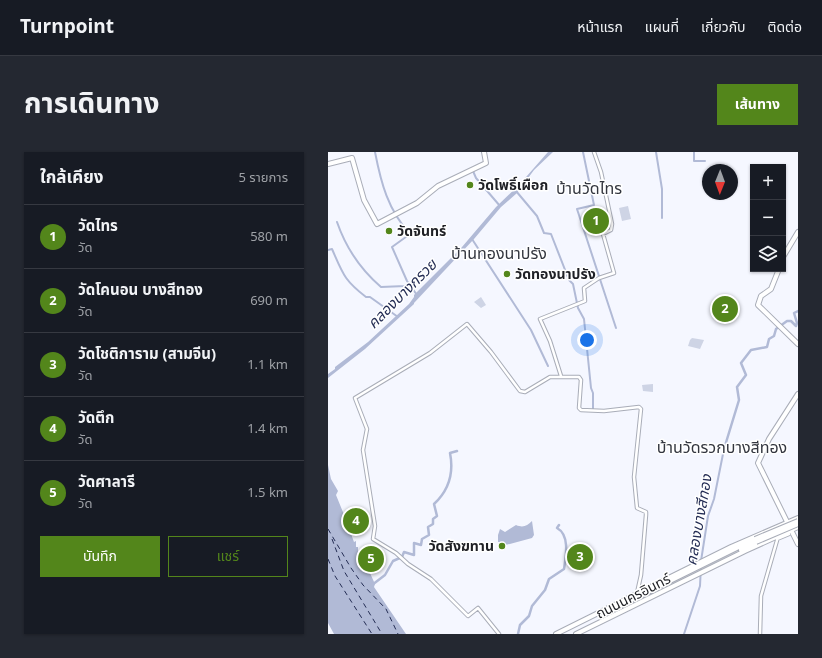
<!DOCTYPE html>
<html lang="th">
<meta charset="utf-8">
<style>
:root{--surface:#171b24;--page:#242831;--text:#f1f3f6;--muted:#9ea1a6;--line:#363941;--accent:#53861b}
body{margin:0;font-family:Georgia,"Noto Sans Thai",serif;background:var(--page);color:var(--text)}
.controls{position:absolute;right:12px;top:12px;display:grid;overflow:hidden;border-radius:0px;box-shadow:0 1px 3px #0004}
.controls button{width:36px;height:36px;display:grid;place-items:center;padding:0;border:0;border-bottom:1px solid var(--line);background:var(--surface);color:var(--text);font:20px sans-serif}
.compass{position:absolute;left:374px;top:12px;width:36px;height:36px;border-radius:50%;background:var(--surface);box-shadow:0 1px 3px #0004;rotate:181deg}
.you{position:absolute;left:259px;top:188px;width:14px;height:14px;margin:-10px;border:3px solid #fff;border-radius:50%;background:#1a73e8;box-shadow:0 0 0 6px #1a73e833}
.badge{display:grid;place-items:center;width:26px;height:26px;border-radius:50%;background:var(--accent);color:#fff;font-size:13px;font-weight:700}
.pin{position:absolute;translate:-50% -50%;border:2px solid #fff;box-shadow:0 1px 4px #0006}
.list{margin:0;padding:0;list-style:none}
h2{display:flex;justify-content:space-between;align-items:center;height:52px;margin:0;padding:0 16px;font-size:17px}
h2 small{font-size:13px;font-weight:400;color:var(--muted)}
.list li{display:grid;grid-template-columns:26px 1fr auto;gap:12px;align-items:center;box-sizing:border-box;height:64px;padding:0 16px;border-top:1px solid var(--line)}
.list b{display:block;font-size:15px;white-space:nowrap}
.list p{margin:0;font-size:13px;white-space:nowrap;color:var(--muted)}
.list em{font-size:13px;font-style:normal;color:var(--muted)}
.actions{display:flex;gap:8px;padding:12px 16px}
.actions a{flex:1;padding:9px 0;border:1px solid var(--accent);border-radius:0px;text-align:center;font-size:14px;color:var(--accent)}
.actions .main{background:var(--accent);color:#fff}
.icon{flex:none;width:22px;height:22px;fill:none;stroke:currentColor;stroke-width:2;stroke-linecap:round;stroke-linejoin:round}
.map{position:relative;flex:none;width:470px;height:482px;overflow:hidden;border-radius:0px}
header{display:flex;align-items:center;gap:24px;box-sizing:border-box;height:56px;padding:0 20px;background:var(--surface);border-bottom:1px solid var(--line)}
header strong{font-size:19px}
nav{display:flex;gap:22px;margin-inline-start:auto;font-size:14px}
.intro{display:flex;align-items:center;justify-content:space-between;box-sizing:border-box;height:96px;padding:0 24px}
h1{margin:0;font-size:28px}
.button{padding:10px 18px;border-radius:0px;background:var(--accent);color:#fff;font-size:14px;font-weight:700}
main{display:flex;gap:24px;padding:0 24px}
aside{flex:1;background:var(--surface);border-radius:0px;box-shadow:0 1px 3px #0004}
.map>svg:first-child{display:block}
.green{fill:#ced4e5}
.water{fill:#b1bad6}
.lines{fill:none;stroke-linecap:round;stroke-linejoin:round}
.canal{stroke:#b1bad6;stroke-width:2}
.river{stroke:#b1bad6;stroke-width:2.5}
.ferry{stroke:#242d54;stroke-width:1;stroke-dasharray:5 4;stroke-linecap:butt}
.minor-casing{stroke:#a9adb8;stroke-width:4.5}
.major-casing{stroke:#a9adb8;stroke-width:6}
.minor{stroke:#fff;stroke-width:2.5}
.major{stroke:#fff;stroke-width:4}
.major-bridge-casing{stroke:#a9adb8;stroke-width:6;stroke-linecap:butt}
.major-bridge{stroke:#fff;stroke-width:4}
.poi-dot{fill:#53861b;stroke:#fff;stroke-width:1.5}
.labels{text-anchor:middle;stroke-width:3;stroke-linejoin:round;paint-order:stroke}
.poi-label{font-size:14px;font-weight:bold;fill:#1f2025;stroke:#fff;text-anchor:start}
.street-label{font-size:14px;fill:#1f2025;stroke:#fff}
.water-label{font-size:15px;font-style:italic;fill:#242d54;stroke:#fff}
.quarter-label{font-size:16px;fill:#33363f;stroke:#fff}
</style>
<header>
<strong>Turnpoint</strong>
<nav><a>หน้าแรก</a><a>แผนที่</a><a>เกี่ยวกับ</a><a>ติดต่อ</a></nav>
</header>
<div class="intro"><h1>การเดินทาง</h1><a class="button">เส้นทาง</a></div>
<main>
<aside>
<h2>ใกล้เคียง<small>5 รายการ</small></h2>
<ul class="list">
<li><span class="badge">1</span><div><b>วัดไทร</b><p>วัด</p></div><em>580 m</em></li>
<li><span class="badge">2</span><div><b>วัดโคนอน บางสีทอง</b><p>วัด</p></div><em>690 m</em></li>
<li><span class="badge">3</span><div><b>วัดโชติการาม (สามจีน)</b><p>วัด</p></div><em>1.1 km</em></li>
<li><span class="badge">4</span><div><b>วัดตึก</b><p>วัด</p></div><em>1.4 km</em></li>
<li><span class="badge">5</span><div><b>วัดศาลารี</b><p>วัด</p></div><em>1.5 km</em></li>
</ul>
<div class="actions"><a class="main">บันทึก</a><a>แชร์</a></div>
</aside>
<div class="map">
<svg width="470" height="482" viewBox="0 0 470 482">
<rect width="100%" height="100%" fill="#f5f7ff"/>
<path class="green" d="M300,54L303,67L294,69L291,56Z
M153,145L158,153L153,156L146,150Z
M364,186L376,188L372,197L360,194L362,188Z
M325,232V240L315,239L314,233Z"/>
<path class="water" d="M220,0H225L206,18L189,41L173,55L146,87L86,151V152L37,197L0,226V222L7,217V215L40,190L81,152L86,145V143L134,95L168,55L191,33Z
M0,313L3,327L10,339L8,343L19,370H16V372L19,371L26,390L28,389V395H30V399L35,406L31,408H36L47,432L46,435L78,482H6L0,471Z
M204,369L206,383L204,386L174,394L173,390H170V383L172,377L177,380L188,373C195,376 199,374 204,369Z"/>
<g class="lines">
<path class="canal" d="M47,0C53,31 60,58 82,82L64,95L79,129L89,143
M255,0L266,53L249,57L288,176
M328,0L334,37V66
M366,0V9H377
M145,19L148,26L172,54
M188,39L209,64L216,81L223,82L241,128L245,132L250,156L256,167L263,236L265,241V258
M9,70C18,96 32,117 53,135L77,134L81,131
M144,87L203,178L220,214
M0,98L4,97C15,122 16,128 38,145H42L70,165
M373,409L380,364L386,347L396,297
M356,482L372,434L373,413"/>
<path class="river" d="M396,297L411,248L409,235L418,223L413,211L423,198L439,195L441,187L446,184L448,177L459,169H463L468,174L469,171L466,161L470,159
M44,433L57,423L65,409L74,405L76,400L86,403V391L93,393L94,387L101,383L100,375L105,372V367L109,364L106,352C121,338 126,321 122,301L129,299
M190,482L192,473L201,464L204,454L217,438L221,427L236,417C238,404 242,383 229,376L231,373"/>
<path class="ferry" d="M0,377L23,416L35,433L58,457L70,482
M4,387L16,419L54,482
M0,407L7,424L44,482"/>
<defs>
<path id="minor" d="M233,224L222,189L212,167L257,149L256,136L271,126L286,121L275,82L283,78L284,72L273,20L266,0
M449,387L461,382
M171,482L150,456L140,464L103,427L80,412L68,401L45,387L47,374L35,298L39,277L27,246L102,201L139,172L163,200L192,239L197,240L222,225H251L253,228L251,256L253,258L276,259L311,255L313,257L306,325L309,356L318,360V363L313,423L309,441
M432,482L433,444L450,385"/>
<path id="major" d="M0,12L24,6L36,48L49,72L89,51L110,34L158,11L156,0
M455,105L470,80
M451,117L443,137L433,144L430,153L470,192
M470,242L441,287L430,311L470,392
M413,398L428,390
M277,461L427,387
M228,482L403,395L470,366
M248,482L417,399L470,375"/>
</defs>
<use href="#minor" class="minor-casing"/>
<use href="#major" class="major-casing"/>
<use href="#minor" class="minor"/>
<use href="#major" class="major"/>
<defs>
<path id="major-bridge" d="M427,387L470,369
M428,390L470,372"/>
</defs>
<use href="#major-bridge" class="major-bridge-casing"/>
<use href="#major-bridge" class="major-bridge"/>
</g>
<g class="poi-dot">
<circle cx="142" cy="33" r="4"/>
<circle cx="61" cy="79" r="4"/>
<circle cx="179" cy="122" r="4"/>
<circle cx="174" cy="394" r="4"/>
</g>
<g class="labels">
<g class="poi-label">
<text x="150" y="38">วัดโพธิ์เผือก</text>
<text x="69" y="84">วัดจันทร์</text>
<text x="187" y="127">วัดทองนาปรัง</text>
<text x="166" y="399" text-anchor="end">วัดสังฆทาน</text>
</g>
<g class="street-label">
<text transform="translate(305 444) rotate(-27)" y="5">ถนนนครอินทร์</text>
</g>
<g class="water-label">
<text transform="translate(74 142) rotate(-45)" y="5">คลองบางกรวย</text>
<text transform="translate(371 368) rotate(-80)" y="5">คลองบางสีทอง</text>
</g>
<g class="quarter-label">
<text x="261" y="42">บ้านวัดไทร</text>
<text x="171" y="107">บ้านทองนาปรัง</text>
<text x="394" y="301">บ้านวัดรวกบางสีทอง</text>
</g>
</g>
</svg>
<div class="controls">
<button>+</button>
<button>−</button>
<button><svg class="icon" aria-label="layers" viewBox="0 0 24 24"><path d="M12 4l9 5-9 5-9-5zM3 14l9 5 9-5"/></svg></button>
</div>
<svg class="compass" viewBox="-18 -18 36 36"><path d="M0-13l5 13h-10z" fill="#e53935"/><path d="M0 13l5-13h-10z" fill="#9ea1a6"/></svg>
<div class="you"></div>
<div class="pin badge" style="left:268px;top:69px">1</div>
<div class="pin badge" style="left:397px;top:157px">2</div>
<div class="pin badge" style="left:252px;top:405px">3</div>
<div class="pin badge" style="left:28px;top:369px">4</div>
<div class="pin badge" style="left:43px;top:407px">5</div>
</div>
</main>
